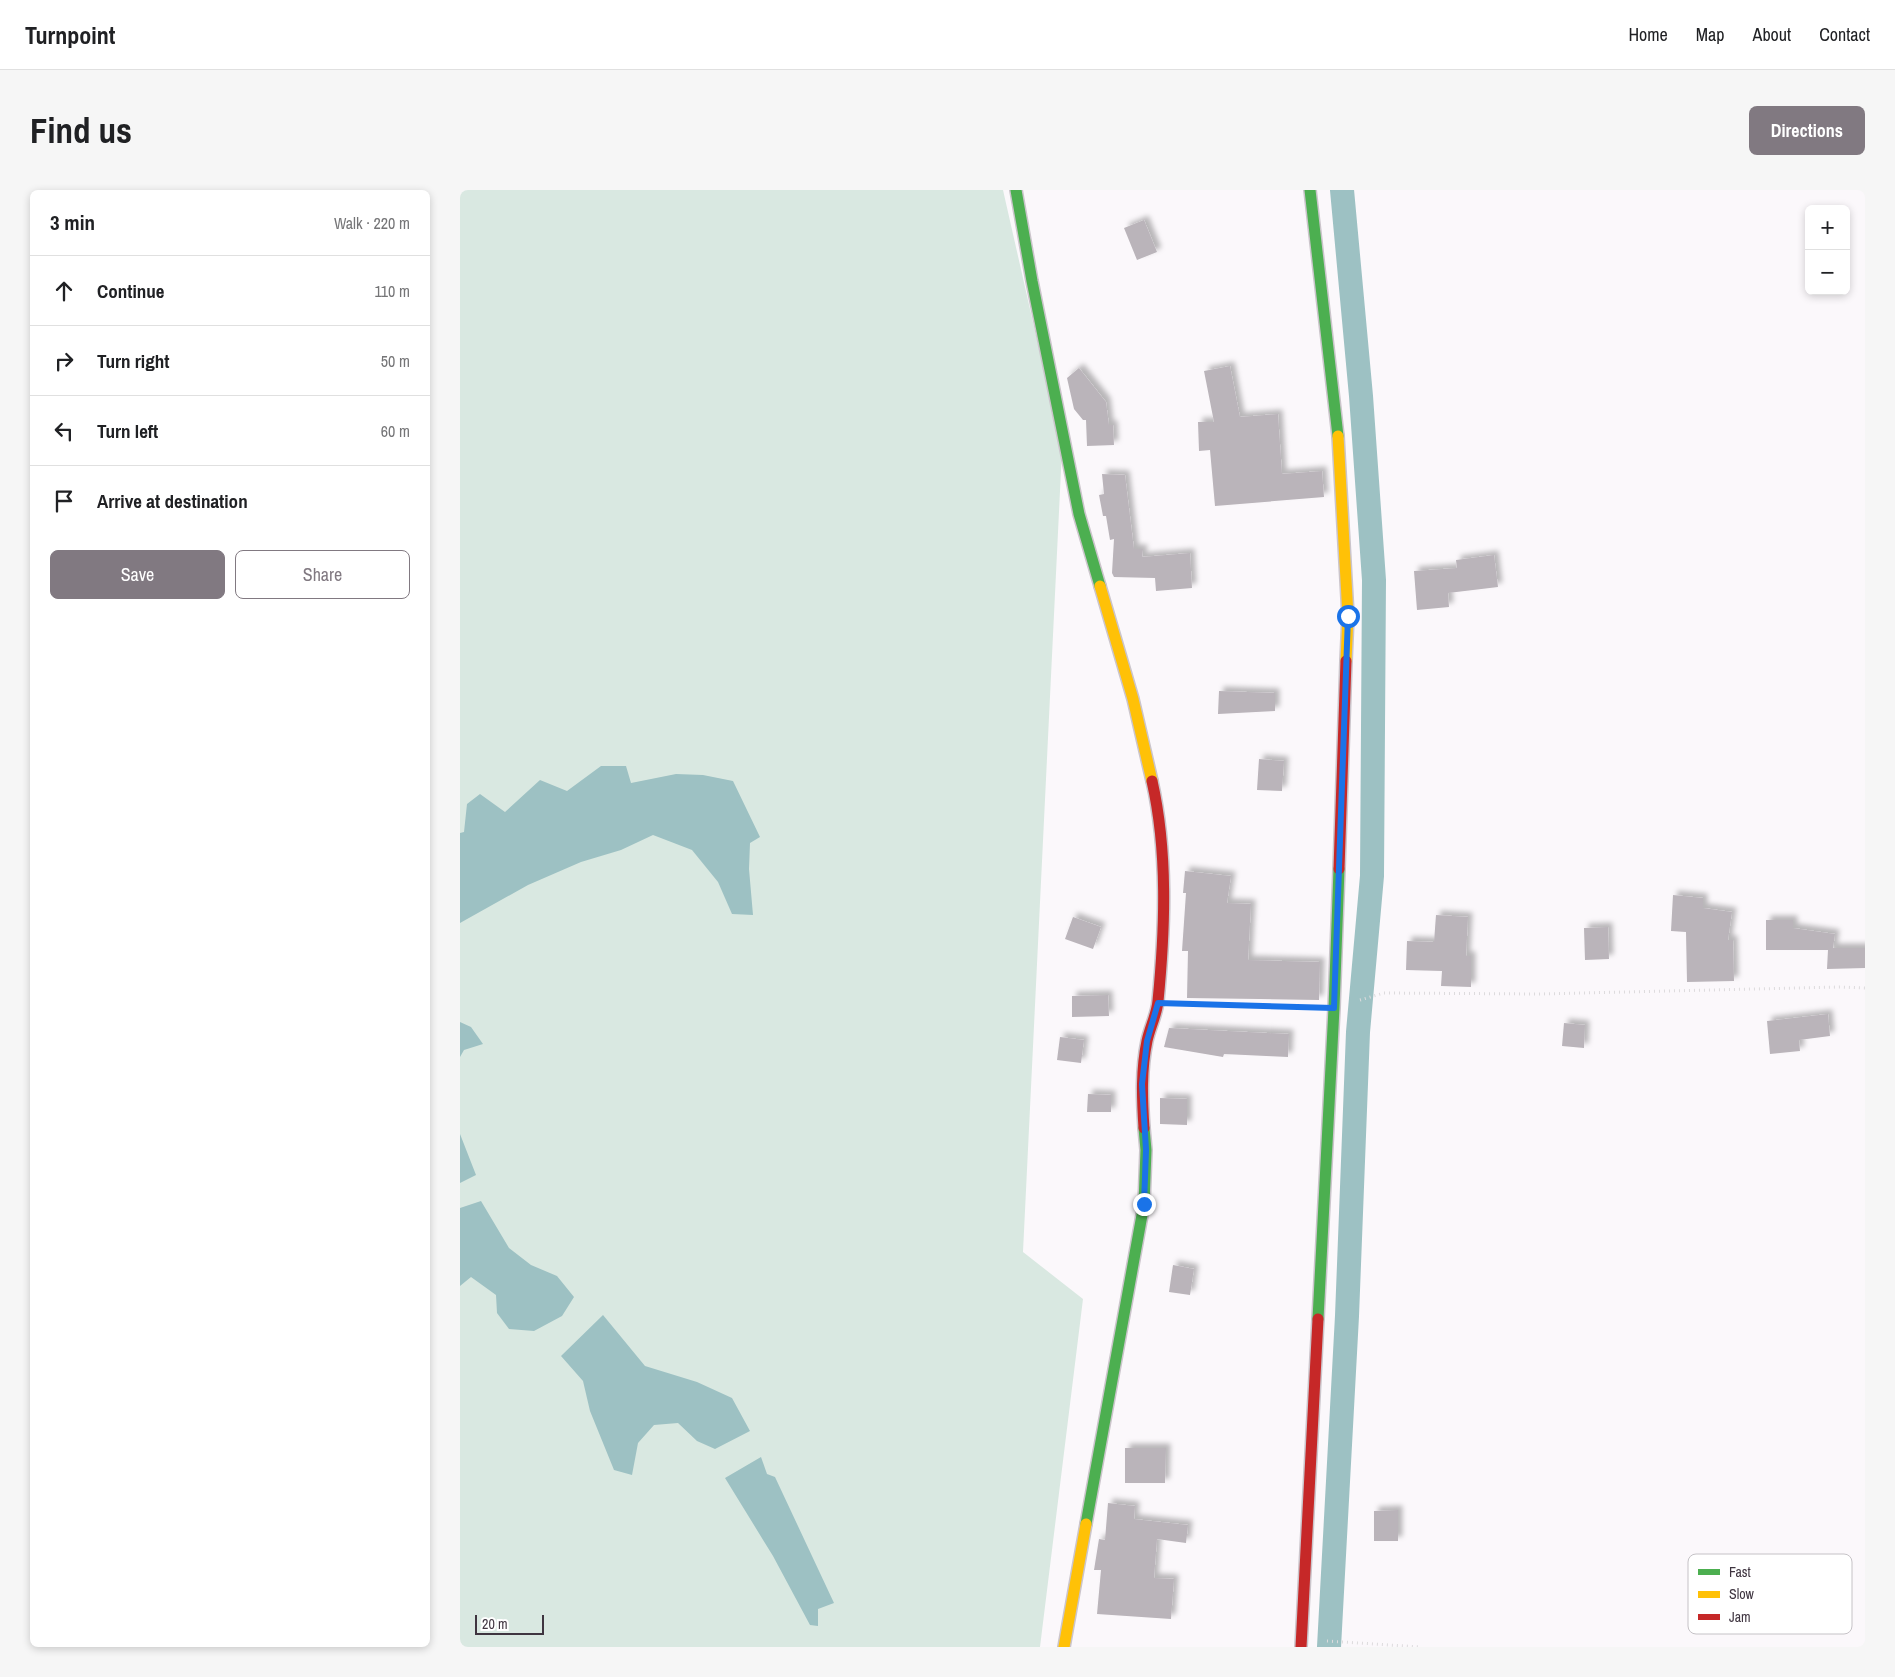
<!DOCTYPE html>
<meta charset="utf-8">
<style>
:root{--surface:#fff;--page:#f6f6f6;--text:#202124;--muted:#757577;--line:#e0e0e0;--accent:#817981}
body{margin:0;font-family:"Archivo Narrow",sans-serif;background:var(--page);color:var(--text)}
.controls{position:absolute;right:15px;top:15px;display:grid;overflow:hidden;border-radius:8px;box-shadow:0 2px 8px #0003}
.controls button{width:45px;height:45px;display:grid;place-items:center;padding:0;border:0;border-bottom:1px solid var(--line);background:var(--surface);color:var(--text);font:25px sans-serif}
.scale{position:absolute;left:15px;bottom:12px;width:69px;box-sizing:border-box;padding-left:5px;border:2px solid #3f3540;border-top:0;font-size:14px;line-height:18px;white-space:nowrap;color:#3f3540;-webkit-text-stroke:4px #fff;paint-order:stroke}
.stop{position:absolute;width:15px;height:15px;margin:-11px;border:4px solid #1a73e8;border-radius:50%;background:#fff}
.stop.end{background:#1a73e8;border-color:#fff;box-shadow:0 1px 5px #0008}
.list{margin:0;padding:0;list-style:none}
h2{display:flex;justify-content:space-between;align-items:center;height:65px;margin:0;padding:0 20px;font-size:21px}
h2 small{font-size:16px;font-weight:400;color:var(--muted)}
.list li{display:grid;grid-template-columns:32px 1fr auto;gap:15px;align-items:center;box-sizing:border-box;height:70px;padding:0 20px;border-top:1px solid var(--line)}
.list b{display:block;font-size:19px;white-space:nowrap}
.list em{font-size:16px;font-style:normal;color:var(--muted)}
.actions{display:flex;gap:10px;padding:15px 20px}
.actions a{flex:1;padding:11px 0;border:1px solid var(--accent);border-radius:8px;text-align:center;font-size:18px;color:var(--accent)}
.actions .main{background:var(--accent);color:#fff}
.icon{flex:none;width:28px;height:28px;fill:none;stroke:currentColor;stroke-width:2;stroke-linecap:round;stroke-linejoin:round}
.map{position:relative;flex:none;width:1405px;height:1457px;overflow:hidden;border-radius:8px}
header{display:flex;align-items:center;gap:30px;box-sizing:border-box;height:70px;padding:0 25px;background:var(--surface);border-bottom:1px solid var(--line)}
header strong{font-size:24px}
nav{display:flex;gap:28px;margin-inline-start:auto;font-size:18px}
.intro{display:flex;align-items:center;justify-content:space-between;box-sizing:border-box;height:120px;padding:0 30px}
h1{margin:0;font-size:35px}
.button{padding:12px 22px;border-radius:8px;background:var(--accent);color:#fff;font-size:18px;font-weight:700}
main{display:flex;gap:30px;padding:0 30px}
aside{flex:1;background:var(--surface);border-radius:8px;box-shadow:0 2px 8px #0003}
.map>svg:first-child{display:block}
.green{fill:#d9e8e1}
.water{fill:#9dc1c3}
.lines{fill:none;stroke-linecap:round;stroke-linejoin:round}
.canal{stroke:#9dc1c3;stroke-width:24}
.building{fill:#bab4ba;filter:url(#shadow)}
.fast-casing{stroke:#cbc5cb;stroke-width:14}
.slow-casing{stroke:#cbc5cb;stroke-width:14}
.jam-casing{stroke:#cbc5cb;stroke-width:14}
.path{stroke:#dddbdd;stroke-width:3;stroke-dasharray:1 4;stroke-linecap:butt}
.fast{stroke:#4caf50;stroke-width:11}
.slow{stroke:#ffc107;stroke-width:11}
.jam{stroke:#c62828;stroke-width:11}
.route{stroke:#1a73e8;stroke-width:6}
.key{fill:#fff;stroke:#c5c2c6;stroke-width:1}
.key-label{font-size:14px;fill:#3f3540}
</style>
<header>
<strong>Turnpoint</strong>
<nav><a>Home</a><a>Map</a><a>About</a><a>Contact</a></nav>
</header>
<div class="intro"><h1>Find us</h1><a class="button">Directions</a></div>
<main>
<aside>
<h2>3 min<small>Walk · 220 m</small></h2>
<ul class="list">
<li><svg class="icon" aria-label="ahead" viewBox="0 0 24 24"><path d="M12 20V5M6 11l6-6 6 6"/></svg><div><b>Continue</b></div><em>110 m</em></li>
<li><svg class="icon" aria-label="right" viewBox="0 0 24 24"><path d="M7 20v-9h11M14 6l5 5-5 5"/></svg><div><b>Turn right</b></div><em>50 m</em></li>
<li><svg class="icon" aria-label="left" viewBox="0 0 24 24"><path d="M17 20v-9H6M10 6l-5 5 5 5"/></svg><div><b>Turn left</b></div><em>60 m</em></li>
<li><svg class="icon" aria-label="arrive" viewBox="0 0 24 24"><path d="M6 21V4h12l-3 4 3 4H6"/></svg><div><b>Arrive at destination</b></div></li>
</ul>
<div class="actions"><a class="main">Save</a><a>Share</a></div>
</aside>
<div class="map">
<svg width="1405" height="1457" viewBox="0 0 1405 1457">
<defs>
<filter id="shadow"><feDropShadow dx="4.5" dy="-4.5" stdDeviation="2.5" flood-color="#0004"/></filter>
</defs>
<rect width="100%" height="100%" fill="#fbf8fb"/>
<path class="green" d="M0,0H543L602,260L563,1062L623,1109L580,1457H0Z"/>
<path class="water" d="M141,576H166L171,593L216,584L243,585L273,591L300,647L290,653L289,679L293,725L272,724L258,692L232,660L193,645L161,660L121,672L68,695L0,733V643L4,642L7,614L20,604L45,622L80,590L107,601Z
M0,832L11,837L23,854L4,860L0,867Z
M0,944L16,985L0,993Z
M21,1011L49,1058L71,1075L97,1086L114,1107L102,1126L74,1141L49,1139L37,1123L36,1105L11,1087L0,1096V1018Z
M143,1125L185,1176L237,1192L272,1208L290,1241L255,1259L237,1251L218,1233L194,1235L178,1253L172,1285L154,1280L130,1221L123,1191L101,1166Z
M301,1267L307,1284L315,1287L374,1413L358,1419V1436L350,1435L313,1366L265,1288Z"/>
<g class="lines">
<path class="canal" d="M869,1457L887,1126L898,842L912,686L914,390L901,206L882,0"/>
</g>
<path class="building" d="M684,30L697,62L677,70L664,38Z
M770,176L780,227L818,224L822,284L862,281L864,307L755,316L750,260L739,261L738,232H754L744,181Z
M619,178L646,212L649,235H653L654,255L627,256L626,230H623L614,219L607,188Z
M642,284L665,285L674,359H683L682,367L730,363L732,398L696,401L695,388L654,387L652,383L654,349L650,350L646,326H643L639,305L644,304Z
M1034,365L1038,397L988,403L989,417L957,420L954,381L997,378L996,370Z
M759,501L815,503V521L758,524Z
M799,569L824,571L822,601L797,600Z
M725,681L771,686L767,713L791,714L788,770L860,772L859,810L727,808L728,761H722L726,703H723Z
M1213,705L1243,708V718L1272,722L1268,750H1273L1274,791L1227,792L1226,742L1211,741Z
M976,725L1008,727L1006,766H1011V797L981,796L982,781L946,780L947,751L974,752Z
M613,727L641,737L633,759L605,749Z
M1306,730H1333V738L1375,744L1373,758H1405V778L1367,779L1368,760H1306Z
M1148,737L1149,769L1125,770L1124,738Z
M648,805L649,826L612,827V806Z
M1368,824L1370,846L1339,850L1340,861L1310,864L1307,831Z
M1104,833L1125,835L1124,858L1102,856Z
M709,838L829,844L828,867L764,864L763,867L704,857Z
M600,847L624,850L621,873L597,870Z
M628,904L651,905V922H627Z
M700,908L727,909V935L700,934Z
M713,1075L734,1079L730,1105L709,1102Z
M665,1258H706L705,1293H665Z
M648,1313L675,1316L674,1329L728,1335L726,1353L697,1349L694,1388L714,1389L711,1429L637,1424L641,1380H634L639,1349L645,1350Z
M938,1320V1351H914V1321Z"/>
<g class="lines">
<defs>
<path id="fast" d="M556,0L572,91L619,324L640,396
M850,0L878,246
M858,1129L874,818L879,679
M626,1334L684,1014L686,960L684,938"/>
<path id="slow" d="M878,246L888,426L886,471
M640,396L673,509L692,591
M604,1457L626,1334"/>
<path id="jam" d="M879,679L886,471
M684,938C682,908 681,880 687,851C690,837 697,824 698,811C705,739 708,662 692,591
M841,1457L858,1129"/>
</defs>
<use href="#fast" class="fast-casing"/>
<use href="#slow" class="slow-casing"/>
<use href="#jam" class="jam-casing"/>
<path class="path" d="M900,810L924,803L1079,804L1380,797L1405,798
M723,814L850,817
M867,1451L961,1457"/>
<use href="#fast" class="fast"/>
<use href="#slow" class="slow"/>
<use href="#jam" class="jam"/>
</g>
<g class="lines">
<path class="route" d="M684,1014L686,960L682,894L687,851L698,813L874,818L888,426"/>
</g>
<rect x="1228" y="1364" width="164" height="80" rx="8" class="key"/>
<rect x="1238" y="1379" width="22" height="6" fill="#4caf50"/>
<rect x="1238" y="1401" width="22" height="7" fill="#ffc107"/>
<rect x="1238" y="1424" width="22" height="6" fill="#c62828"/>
<g class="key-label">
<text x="1269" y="1387">Fast</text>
<text x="1269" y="1409">Slow</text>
<text x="1269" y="1432">Jam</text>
</g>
</svg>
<div class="controls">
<button>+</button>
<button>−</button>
</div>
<div class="scale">20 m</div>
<div class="stop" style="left:888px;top:426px"></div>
<div class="stop end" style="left:684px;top:1014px"></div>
</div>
</main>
